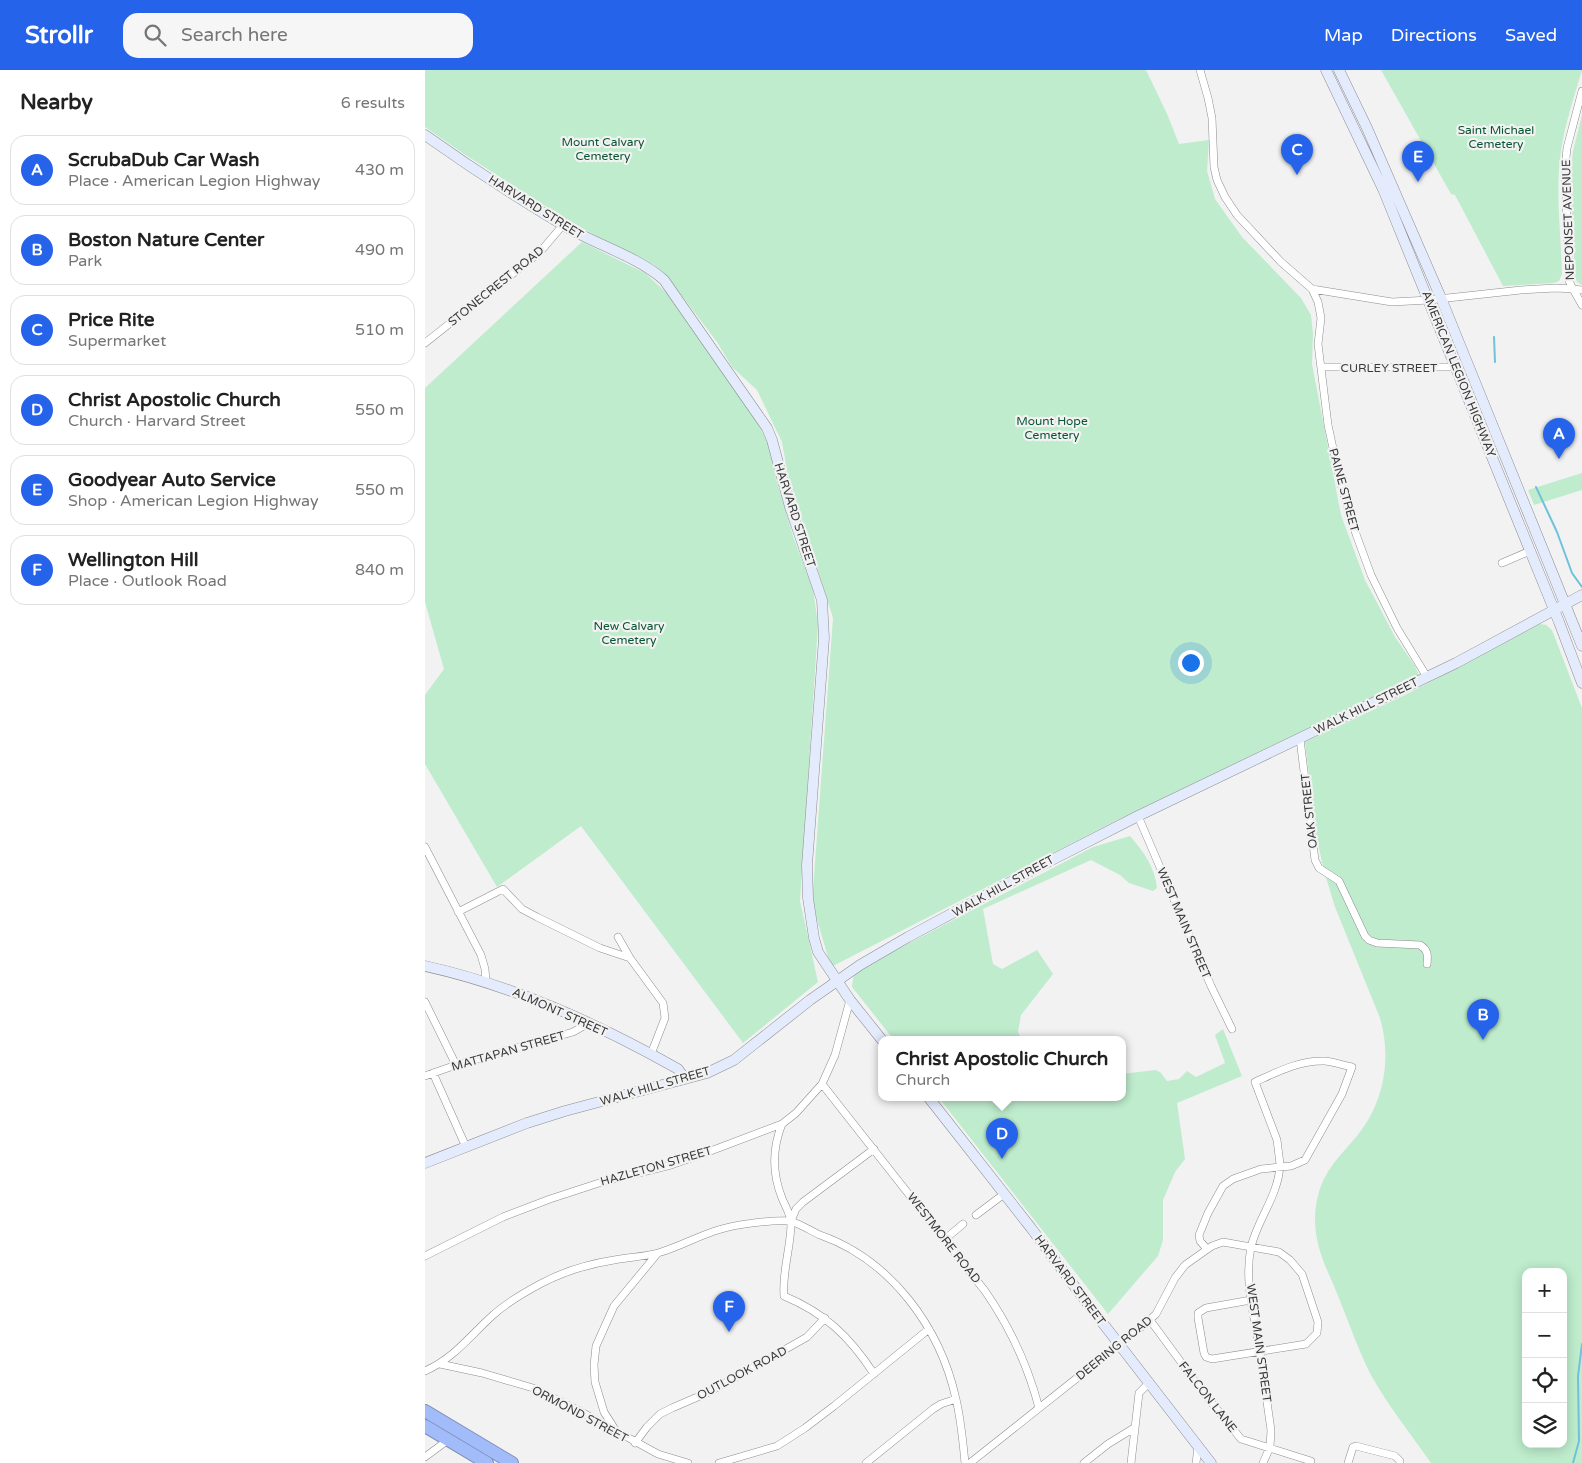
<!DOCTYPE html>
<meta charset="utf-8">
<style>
:root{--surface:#fff;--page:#f6f6f6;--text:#222;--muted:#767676;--line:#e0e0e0;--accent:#2563eb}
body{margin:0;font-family:"Varela Round",sans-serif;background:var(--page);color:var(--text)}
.controls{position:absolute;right:15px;bottom:15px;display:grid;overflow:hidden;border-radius:10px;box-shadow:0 2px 12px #0003}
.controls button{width:45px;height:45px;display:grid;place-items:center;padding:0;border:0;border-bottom:1px solid var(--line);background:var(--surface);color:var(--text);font:25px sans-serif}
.you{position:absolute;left:765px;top:592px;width:18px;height:18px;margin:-12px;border:4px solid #fff;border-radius:50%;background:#1a73e8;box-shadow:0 0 0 8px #1a73e833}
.badge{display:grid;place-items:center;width:32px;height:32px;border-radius:50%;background:var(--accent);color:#fff;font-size:16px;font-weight:700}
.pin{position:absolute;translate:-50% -41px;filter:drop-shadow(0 1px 2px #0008)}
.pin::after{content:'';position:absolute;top:26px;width:18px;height:15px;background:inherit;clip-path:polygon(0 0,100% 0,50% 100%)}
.popup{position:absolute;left:453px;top:966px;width:248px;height:65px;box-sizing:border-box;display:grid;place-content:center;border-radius:10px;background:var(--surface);filter:drop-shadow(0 1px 4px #0005);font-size:16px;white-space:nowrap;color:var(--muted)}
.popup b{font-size:19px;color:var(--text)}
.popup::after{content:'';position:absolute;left:50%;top:100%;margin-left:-10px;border:10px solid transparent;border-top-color:var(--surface)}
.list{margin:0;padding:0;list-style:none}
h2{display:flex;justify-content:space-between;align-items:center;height:65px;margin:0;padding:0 20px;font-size:21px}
h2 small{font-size:16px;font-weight:400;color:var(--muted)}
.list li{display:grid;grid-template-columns:32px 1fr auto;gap:15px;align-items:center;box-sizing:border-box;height:70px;margin:0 10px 10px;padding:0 10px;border:1px solid var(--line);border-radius:15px}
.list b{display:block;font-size:19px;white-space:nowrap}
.list p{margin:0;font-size:16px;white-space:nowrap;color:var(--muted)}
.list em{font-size:16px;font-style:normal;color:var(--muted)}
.icon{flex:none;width:28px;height:28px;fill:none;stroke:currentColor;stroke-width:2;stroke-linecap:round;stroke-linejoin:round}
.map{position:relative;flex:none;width:1157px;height:1393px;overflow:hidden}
header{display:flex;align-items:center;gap:30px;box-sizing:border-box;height:70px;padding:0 25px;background:var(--accent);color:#fff}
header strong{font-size:24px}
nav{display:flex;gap:28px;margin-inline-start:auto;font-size:18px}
.search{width:350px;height:45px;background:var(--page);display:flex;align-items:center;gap:12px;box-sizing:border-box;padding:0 18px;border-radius:15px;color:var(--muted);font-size:19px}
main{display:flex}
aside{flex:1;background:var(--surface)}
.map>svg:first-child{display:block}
.green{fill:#beeccd;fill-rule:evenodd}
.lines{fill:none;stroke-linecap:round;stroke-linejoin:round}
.stream{stroke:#6fc2da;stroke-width:2}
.street-casing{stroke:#8d8d8e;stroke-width:8}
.secondary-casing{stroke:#8d8d8e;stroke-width:11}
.highway-casing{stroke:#7d8eb6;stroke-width:14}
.street{stroke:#fff;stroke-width:7}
.secondary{stroke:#e3ebfd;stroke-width:10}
.highway{stroke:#a2bbf9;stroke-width:12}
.labels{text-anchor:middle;stroke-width:4.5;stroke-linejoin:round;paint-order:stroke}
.park-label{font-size:12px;fill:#085530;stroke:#f2f2f3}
.street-label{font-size:12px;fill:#39393a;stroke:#f2f2f3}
</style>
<header>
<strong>Strollr</strong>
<div class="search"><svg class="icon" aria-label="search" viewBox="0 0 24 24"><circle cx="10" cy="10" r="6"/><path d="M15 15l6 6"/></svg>Search here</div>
<nav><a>Map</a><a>Directions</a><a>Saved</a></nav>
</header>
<main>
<aside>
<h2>Nearby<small>6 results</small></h2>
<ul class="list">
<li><span class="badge">A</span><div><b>ScrubaDub Car Wash</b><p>Place · American Legion Highway</p></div><em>430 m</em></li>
<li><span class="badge">B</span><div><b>Boston Nature Center</b><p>Park</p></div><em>490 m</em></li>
<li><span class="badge">C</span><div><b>Price Rite</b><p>Supermarket</p></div><em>510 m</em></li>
<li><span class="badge">D</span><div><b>Christ Apostolic Church</b><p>Church · Harvard Street</p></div><em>550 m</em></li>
<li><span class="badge">E</span><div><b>Goodyear Auto Service</b><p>Shop · American Legion Highway</p></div><em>550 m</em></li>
<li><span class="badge">F</span><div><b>Wellington Hill</b><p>Place · Outlook Road</p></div><em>840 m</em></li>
</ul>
</aside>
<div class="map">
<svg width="1157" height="1393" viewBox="0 0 1157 1393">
<rect width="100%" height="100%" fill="#f2f2f3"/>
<path class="green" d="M0,0H721L743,46L754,74L784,70L782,101L790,129L817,167L876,228L886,245L888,264L887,294L916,445L940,510L970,567L990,596L994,605L694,749L406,897L387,833L408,548L363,406L357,372L332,320L307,297L292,272L251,218L229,195L203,181L186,174L139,148L39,84L0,57Z
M956,0H1157C1149,27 1140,54 1136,81C1130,122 1136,163 1137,204L1134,211L1129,213L1078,216L1030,125L1026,124Z
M1157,45V215L1152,212L1150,206L1145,108L1148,81Z
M157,172L220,203L244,225L331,351L345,376L351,409L368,466L388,519L393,555L375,831L393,912L318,973L156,756L72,817L0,694V625L19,599L0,532V318Z
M1157,403V420L1109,435L1103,420Z
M1115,554L1121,555L1127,560L1157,638V1393H1006C986,1364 963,1336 946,1305C934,1282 925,1255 915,1231C907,1209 894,1187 891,1163C889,1150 890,1135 894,1122C901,1098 917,1084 932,1066C959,1033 967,989 955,948L910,837L899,801L892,769L880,672L982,624ZM1101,1202H1138V1374H1101Z
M705,766C718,781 730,797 732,818L728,821L704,813L695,805L666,790L558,839L568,894L577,899L612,880L628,904L596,945L593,962L597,970H469L427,917L429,902L668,777Z
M798,959L817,1006L752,1033L760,1089L750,1102L738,1130V1170L733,1186L683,1244L514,1028H697V1004L730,1000L735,1002L742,1011L754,1009L762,1001L771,1007L800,993L790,965Z"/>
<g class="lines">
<path class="stream" d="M1069,267L1070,292
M1111,417L1132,462L1147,503L1157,517
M1148,1393L1154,1371L1153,1306L1157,1274"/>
<defs>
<path id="street" d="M775,0L783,28L787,48L789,97L792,110L800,127L812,145L856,192L887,219L967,232L1004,230L1096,220L1131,218L1148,219L1157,235
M1157,21L1142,78L1140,98L1144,211L1148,219L1157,220
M887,219L893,232L896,248L893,274L903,355L915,411L931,464L946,505L972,558L1002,607
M0,273L115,182L138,155
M896,297H1031
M1077,493L1105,481
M875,669L890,790L894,798L914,811L940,866L944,870L952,873L995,875C1003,880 1003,885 1002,894
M713,746L786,916L807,959
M0,777L56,885L60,899L61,911
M33,842L78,819L97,839L112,847L175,878L205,888
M193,867L205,888L238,933L240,948L226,984
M0,932L31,995
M8,1003L41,1077
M0,1006L31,995L148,962L164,953
M397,1014L560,1221C585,1257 603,1296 614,1338
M357,1054C347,1079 347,1103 357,1128C360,1136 366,1145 366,1153C366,1177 357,1201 359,1226C400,1243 425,1267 449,1304
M551,1145L579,1124
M366,1151L371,1139L378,1132L449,1079
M519,1170L538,1154
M782,1179L775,1171L774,1165L783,1143L798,1116L808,1109L836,1099L866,1096L880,1090L917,1024L927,997C918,995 909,992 900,991C875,990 852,1002 830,1012L852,1070L855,1094C854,1125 833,1148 826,1177C819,1210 829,1245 834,1276C838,1304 842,1332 846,1360L845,1377L838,1393
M0,1186L78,1147L125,1129L177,1112L246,1095L275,1085L357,1054L371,1043L397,1014L410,985L425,930
M725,1250L778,1322L816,1369L886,1391
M15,1294L57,1303L108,1318L151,1339L233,1384L263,1393
M0,1301C29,1288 44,1267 67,1246C81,1233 100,1222 117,1213C140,1201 163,1194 189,1190C203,1187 219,1187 233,1183C254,1177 273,1166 293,1160C311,1154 346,1150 364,1151C370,1151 388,1162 395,1165C466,1190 515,1257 531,1329C536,1350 538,1372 540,1393
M191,1361L179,1342L170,1312L169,1295L171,1276L189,1236L232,1184
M210,1373L222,1357L235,1344L247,1338L284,1322L368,1275L382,1267L400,1248
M0,1387L23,1370
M294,1393L352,1376L380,1358L409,1336L504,1259
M441,1393L508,1339L516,1334L531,1329
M545,1393L720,1254L731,1244L750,1208L760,1195L787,1176L798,1172L854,1182L865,1190L877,1204L893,1252L892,1263L881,1274L787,1289L781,1287L779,1283L773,1248V1243L781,1238L826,1230
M659,1393L683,1374L709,1358
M706,1393L714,1323L724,1313
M771,1393L773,1377
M923,1393L928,1377L931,1376L970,1386L975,1391V1393"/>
<path id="secondary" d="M901,0L958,119L1134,552L1157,613
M914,0L942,58L1016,228L1157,576
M0,65C45,97 91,127 138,155C171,175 210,185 239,210L342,358L347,370L365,437L397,530L399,568L382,795L383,828L389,868L393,882L425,930L457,970
M0,896C90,916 173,954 253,999L260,1009
M504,1028L606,1158L656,1225L786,1393
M0,1093L102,1053L140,1041L282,1003L309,990L385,930L435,895L483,867L617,795L713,746L1031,593L1157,525"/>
<path id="highway" d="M0,1341L87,1393
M0,1356L62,1393"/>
</defs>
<use href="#street" class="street-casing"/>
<use href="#secondary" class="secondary-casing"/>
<use href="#highway" class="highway-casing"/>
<use href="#street" class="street"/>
<use href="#secondary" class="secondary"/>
<use href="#highway" class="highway"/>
</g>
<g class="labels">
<g class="park-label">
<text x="1071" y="64">Saint Michael<tspan x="1071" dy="14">Cemetery</tspan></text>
<text x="178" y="76">Mount Calvary<tspan x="178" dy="14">Cemetery</tspan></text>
<text x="627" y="355">Mount Hope<tspan x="627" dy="14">Cemetery</tspan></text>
<text x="204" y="560">New Calvary<tspan x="204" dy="14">Cemetery</tspan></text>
</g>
<g class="street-label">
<text transform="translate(111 137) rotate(32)" y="4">HARVARD STREET</text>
<text transform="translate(1143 150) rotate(-92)" y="4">NEPONSET AVENUE</text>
<text transform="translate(71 216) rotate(-39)" y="4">STONECREST ROAD</text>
<text x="964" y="302">CURLEY STREET</text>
<text transform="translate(1034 304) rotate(68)" y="4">AMERICAN LEGION HIGHWAY</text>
<text transform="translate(919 420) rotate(75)" y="4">PAINE STREET</text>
<text transform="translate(370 445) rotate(72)" y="4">HARVARD STREET</text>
<text transform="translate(941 636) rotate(-26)" y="4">WALK HILL STREET</text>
<text transform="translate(884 741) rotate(-96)" y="4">OAK STREET</text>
<text transform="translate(578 816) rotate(-29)" y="4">WALK HILL STREET</text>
<text transform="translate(759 853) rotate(67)" y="4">WEST MAIN STREET</text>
<text transform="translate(135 942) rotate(24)" y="4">ALMONT STREET</text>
<text transform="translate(83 981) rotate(-16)" y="4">MATTAPAN STREET</text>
<text transform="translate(230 1016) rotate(-16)" y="4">WALK HILL STREET</text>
<text transform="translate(231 1096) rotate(-16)" y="4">HAZLETON STREET</text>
<text transform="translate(519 1168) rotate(52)" y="4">WESTMORE ROAD</text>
<text transform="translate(645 1210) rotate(53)" y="4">HARVARD STREET</text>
<text transform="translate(834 1273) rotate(82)" y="4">WEST MAIN STREET</text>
<text transform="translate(689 1278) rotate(-39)" y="4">DEERING ROAD</text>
<text transform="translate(317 1303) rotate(-28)" y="4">OUTLOOK ROAD</text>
<text transform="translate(783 1327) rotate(52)" y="4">FALCON LANE</text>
<text transform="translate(155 1344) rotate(28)" y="4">ORMOND STREET</text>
</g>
</g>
</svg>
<div class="controls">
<button>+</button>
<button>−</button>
<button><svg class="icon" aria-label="locate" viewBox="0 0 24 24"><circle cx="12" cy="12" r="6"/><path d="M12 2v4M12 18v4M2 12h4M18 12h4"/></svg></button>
<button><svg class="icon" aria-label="layers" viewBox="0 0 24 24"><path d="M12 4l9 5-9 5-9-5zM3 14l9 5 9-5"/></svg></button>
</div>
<div class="you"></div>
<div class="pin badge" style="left:1134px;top:389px">A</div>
<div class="pin badge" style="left:1058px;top:970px">B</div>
<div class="pin badge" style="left:872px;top:105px">C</div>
<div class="pin badge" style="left:577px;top:1089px">D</div>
<div class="popup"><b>Christ Apostolic Church</b>Church</div>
<div class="pin badge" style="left:993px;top:112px">E</div>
<div class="pin badge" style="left:304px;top:1262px">F</div>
</div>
</main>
